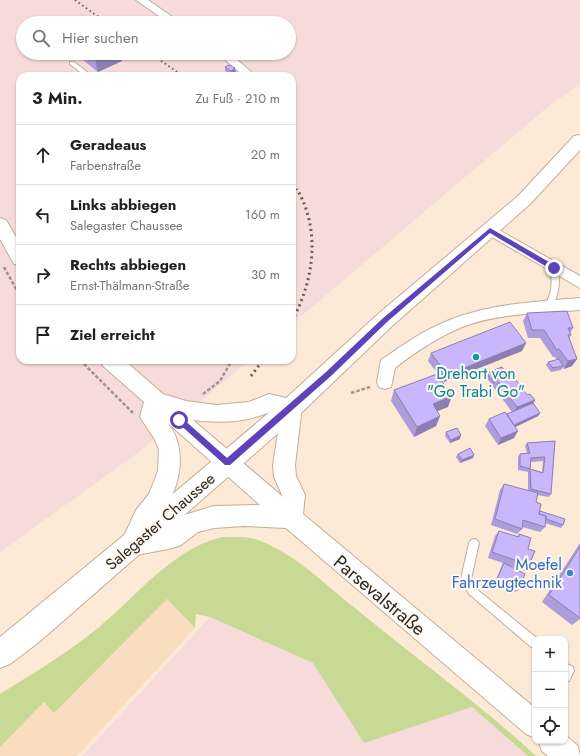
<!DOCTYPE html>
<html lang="de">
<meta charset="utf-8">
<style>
:root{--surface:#fff;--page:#f6f6f6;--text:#202124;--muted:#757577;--line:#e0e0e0}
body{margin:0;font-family:Jost,sans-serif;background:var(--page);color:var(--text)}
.controls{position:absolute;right:12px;bottom:12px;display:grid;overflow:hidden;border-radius:8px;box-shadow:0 1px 3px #0004}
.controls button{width:36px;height:36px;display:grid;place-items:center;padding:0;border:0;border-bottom:1px solid var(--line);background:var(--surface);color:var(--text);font:20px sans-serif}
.stop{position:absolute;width:12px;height:12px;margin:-9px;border:3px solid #5e42ba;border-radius:50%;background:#fff}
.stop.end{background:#5e42ba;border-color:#fff;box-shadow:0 1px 4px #0008}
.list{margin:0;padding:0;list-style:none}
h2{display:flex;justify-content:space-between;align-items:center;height:52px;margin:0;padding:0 16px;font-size:17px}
h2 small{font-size:13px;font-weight:400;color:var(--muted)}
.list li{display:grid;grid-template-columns:26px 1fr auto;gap:12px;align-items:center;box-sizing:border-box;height:60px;padding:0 16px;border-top:1px solid var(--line)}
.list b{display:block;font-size:15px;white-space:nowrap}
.list p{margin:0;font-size:13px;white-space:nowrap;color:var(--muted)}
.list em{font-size:13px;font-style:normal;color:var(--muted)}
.icon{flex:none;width:22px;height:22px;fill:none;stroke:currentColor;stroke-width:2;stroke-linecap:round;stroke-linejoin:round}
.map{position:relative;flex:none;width:580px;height:756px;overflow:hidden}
.search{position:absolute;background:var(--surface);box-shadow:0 1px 3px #0004;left:16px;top:16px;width:280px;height:44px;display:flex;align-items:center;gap:10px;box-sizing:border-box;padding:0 14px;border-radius:22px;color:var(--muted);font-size:15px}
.panel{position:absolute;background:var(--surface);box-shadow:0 1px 3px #0004;left:16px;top:72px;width:280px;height:292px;border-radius:12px}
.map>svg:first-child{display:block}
.built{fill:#faddbf}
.industrial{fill:#f6dbda;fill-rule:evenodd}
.green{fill:#c8d996}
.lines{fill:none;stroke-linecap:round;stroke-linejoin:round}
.service-casing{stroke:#c5ae98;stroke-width:2}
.minor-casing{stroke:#c5ae98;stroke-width:2}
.tertiary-casing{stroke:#c5ae98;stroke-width:2}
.secondary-casing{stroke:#c5ae98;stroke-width:2}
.path{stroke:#a39486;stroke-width:2.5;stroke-dasharray:3.5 2;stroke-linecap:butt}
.service{fill:#fff;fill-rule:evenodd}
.minor{fill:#fff;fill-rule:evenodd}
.tertiary{fill:#fff;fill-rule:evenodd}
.secondary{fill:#fff;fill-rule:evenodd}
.rail-far1{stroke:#6d6155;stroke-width:2;stroke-dasharray:1.5 3;stroke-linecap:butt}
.rail{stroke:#6d6155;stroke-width:3;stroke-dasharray:2 3.5;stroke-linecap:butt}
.wall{fill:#ad9dda}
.shaded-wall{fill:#8d7fb1}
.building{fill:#c9b6fd;stroke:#8d7fb1}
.route{fill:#5e42ba}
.culture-dot{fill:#0f9aa8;stroke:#fdf9f4;stroke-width:1.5}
.shop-dot{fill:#3f7fe0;stroke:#fdf9f4;stroke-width:1.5}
.labels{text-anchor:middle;stroke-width:4;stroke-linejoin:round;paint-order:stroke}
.culture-label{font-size:16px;fill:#0d838f;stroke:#fdf9f4}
.street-label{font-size:16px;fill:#31281f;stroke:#fdf9f4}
.shop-label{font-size:16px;fill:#366cbe;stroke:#fdf9f4;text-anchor:end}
.near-street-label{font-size:19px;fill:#31281f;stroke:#fdf9f4}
</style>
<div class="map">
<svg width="580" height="756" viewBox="0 0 580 756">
<rect width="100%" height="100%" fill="#fce9d6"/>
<path class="built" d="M167,599L195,628L77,756H0V747L44,702L54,713Z"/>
<path class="industrial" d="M0,0H580V84L550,105L292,324V76H20V360H250L139,452L0,552ZM23,23H289V53H23Z
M210,617L313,663L364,742L472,707L528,756H82Z"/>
<path class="green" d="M222,537C234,537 248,536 258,540C296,554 324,584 355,608C415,658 479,703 536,756H528L472,707L364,743L313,663L210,617L196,614L195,628L167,599L54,713L44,702L0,747V694C34,673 67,653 98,628C137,596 172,549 222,537Z"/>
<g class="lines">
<defs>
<path id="service" d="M70,62H74L92,76H85L70,64Z
M554,265L558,268C560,284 559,295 551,309L548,310L544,307C552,294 553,283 550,268Z
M474,539L477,540L479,543L471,579L475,588L538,639H535V648L531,647L469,594L461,579L469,543L471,540Z
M565,663L573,667L574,671L569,681L565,682Z"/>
<path id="minor" d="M136,0H148L181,23H169Z
M217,53H229L256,76H244Z
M490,225L580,276V288L485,233L483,230L485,227Z
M580,298V310C541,313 499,313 462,327C438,337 415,352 395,368L391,387L385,389L379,387L377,382L381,360C399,348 416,335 436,326C481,304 531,302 580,298Z"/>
<path id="tertiary" d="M0,218L6,220L20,244V265L14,264L0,239Z
M100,360H124L163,394L186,401L217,405L249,402L269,394L299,401L302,407L295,465L296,476L305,495L303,514L535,708V738L526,734L286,528L244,526L214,528L198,532L181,545L173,548L132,556L124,553L120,545L136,510L149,494L158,471L159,449L154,438L140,417L144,402L103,366ZM270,412L281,414L273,465L274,477L283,497L193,420C220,423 244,423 270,412ZM168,423L260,505L214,506L184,515L168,527L150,530C154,522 161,515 166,507C181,482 187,448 168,423Z
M565,735L578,746L580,756H548L542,751L538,741H565Z"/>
<path id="secondary" d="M580,135V150L530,204L391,327L300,414L39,642L10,664L0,668V637L123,536L284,400L377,315L518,196L574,136Z"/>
</defs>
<use href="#service" class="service-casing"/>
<use href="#minor" class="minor-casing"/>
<use href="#tertiary" class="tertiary-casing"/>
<use href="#secondary" class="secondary-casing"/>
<path class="path" d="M4,267L20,296
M80,360L133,413
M351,393L370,387
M203,394L220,381L232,360"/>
<use href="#service" class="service"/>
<use href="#minor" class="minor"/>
<use href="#tertiary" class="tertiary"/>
<use href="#secondary" class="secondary"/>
<path class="rail-far1" d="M75,0L107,23
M150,53L183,76
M292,181L297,190"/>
<path class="rail" d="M292,321C314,280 321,231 297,189
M251,376L263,360"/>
</g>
<path class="wall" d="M74,53H121L122,61L98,72Z
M225,67L235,68L236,73L231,75L225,71Z
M527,313L573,328L570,333L571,335L569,338L577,359L572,366L564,369L563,367L561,370L551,372L546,365L548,362L557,360L555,357H553L540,338H528L523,321Z
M522,351L444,382L428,361L431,353Z
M487,373L507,375L527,395L535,400L533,403L540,413L538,416L515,427L514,438L498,445L485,426L489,419L507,414L512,412L486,377Z
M394,390L448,407L437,411L440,416L436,426L414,437L391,401Z
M446,432L460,439L450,443L445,436Z
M555,441L551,494L549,497L537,495L536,502L540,511L563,525L561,528L545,523V527L540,532L522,527V529L517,534L491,525L500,490L504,484L528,491V472L530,469L542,472L543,461L531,462L530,469L528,472L518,470V457L520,454L527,453L525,446L527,443Z
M458,454L473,458L460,463L456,457Z
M499,531L517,537L519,534L528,549L529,565L525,571L505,564L518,590L515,592L495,582L502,565L503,563L488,558L495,536Z
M580,543V619L572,625L542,602Z"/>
<path class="shaded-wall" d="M108,53H121L122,61L98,72L95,59Z
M235,68L236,73L231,75V71Z
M526,343L522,351L444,382L447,375Z
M577,359L572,366L564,369L568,361Z
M452,396L448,407L430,414L433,404Z
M535,400L531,407L513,414L517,407Z
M540,413L538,416L509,430L510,426Z
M440,416L436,426L414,437L417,427Z
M518,431L514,438L498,445L501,438Z
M461,435L460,439L450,443L451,440Z
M474,455L473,458L460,463L462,460Z"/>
<path class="building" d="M81,20L85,23H74Z
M87,53H108L95,59Z
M229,65L235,68L231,71L225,67Z
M567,311L573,328H568L571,335H568L577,359L568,361L559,349L557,350L544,330H532L527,313Z
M510,322L526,343L447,375L431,353Z
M559,359L563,366L553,368L548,362Z
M502,367L507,375L496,379L494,383L487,373Z
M511,373L527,395L530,394L535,400L517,407L496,379Z
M437,374L452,396L433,404L440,416L417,427L394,390Z
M533,403L540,413L514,425L507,414Z
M505,412L518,431L501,438L489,419Z
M457,428L461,435L451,440L446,432Z
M555,441L551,494L531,489L530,469L543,473L545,457L531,458L530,469L520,466V454L530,453L527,443Z
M470,448L474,455L462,460L458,454Z
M504,484L538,493L536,502L541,504L539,514L546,516L545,527L523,520L522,529L495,519Z
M540,511L565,519L563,525L546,519V516L539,514Z
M499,531L519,537V534L531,538L528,549L535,551L529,565L492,552Z
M580,547V618L549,595Z
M504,563L525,574L518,590L497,579Z"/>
<path class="route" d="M490,228L556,266V270H552L490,233L387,322L331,376L230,465H225L177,422V418H182L227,458L326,372L382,319Z"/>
<circle class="culture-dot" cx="476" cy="357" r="4"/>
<circle class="shop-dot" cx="570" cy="573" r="4"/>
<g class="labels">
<g class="culture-label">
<text x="476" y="379">Drehort von<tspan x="476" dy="18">"Go Trabi Go"</tspan></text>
</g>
<g class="street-label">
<text transform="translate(160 521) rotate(-41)" y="6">Salegaster Chaussee</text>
</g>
<g class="shop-label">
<text x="562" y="570">Moefel<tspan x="562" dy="18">Fahrzeugtechnik</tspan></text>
</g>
<g class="near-street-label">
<text transform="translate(380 595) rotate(40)" y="7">Parsevalstraße</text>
</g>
</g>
</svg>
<div class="controls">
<button>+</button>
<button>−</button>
<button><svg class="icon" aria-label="locate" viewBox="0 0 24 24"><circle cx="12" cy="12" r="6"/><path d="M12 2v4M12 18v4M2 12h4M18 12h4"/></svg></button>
</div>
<div class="stop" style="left:179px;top:420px"></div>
<div class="stop end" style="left:554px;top:268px"></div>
<div class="search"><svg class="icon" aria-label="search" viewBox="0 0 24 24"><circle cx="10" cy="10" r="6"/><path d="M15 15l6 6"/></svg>Hier suchen</div>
<section class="panel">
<h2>3 Min.<small>Zu Fuß · 210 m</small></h2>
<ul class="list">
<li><svg class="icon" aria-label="ahead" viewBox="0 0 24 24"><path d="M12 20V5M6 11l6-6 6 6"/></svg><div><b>Geradeaus</b><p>Farbenstraße</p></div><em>20 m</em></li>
<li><svg class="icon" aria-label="left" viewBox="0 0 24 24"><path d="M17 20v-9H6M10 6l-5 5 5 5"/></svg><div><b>Links abbiegen</b><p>Salegaster Chaussee</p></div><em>160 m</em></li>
<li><svg class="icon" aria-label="right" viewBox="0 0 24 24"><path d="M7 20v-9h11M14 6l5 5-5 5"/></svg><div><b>Rechts abbiegen</b><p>Ernst-Thälmann-Straße</p></div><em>30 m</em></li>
<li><svg class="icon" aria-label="arrive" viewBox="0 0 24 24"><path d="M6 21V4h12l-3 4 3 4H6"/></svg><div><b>Ziel erreicht</b></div></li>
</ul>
</section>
</div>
